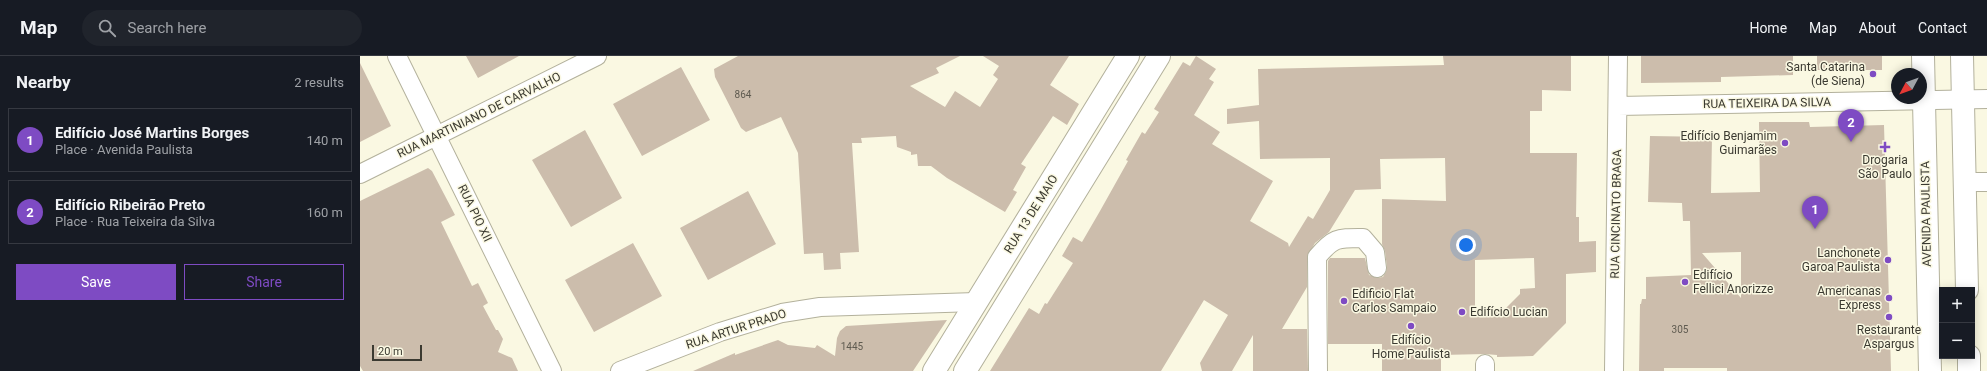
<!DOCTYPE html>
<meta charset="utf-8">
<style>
:root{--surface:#171b24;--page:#20242c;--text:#f1f3f6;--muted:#9ea1a6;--line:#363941;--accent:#7e4bc3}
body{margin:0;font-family:Roboto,sans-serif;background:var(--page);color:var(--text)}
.controls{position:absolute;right:12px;bottom:12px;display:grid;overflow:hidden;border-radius:0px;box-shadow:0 2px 10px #0003}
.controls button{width:36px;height:36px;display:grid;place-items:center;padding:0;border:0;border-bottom:1px solid var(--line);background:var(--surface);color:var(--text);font:20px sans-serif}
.compass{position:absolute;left:1531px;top:12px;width:36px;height:36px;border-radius:50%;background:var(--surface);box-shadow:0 2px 10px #0003;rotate:229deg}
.scale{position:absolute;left:12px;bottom:10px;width:50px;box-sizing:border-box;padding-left:4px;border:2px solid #3b3a31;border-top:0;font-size:11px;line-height:14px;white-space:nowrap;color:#3b3a31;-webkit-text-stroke:3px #faf8e2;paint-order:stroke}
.you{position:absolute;left:1106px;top:189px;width:14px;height:14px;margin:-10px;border:3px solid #fff;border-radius:50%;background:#1a73e8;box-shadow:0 0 0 6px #1a73e833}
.badge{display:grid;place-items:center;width:26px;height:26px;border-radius:50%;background:var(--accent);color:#fff;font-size:13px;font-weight:700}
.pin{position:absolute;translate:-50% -33px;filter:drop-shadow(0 1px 2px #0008)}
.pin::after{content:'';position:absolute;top:21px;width:14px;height:12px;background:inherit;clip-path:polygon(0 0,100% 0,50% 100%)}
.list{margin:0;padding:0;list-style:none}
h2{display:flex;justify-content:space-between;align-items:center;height:52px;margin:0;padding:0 16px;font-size:17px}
h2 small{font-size:13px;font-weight:400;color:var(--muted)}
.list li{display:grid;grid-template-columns:26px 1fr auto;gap:12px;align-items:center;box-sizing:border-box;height:64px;margin:0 8px 8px;padding:0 8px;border:1px solid var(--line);border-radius:0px}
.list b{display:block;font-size:15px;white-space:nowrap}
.list p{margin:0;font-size:13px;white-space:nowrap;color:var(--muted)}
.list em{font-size:13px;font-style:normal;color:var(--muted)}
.actions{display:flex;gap:8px;padding:12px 16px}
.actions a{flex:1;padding:9px 0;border:1px solid var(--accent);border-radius:0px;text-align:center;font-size:14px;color:var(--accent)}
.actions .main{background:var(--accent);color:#fff}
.icon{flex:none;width:22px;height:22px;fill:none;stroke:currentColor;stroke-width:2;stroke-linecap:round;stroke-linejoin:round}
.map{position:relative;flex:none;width:1627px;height:315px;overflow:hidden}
header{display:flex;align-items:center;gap:24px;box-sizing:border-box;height:56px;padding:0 20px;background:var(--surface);border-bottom:1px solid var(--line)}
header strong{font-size:19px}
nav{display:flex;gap:22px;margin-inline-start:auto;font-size:14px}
.search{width:280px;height:36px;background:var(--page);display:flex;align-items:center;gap:10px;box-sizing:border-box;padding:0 14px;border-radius:22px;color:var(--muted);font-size:15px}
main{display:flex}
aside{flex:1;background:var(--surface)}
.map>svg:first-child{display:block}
.building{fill:#ccbdac;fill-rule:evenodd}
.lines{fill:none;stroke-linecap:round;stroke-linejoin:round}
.minor-casing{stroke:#b3b19c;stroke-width:20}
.major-casing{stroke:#b3b19c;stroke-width:24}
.minor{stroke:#fff;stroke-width:18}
.major{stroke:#fff;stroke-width:22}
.poi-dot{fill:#7e4bc3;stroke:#faf8e2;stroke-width:1.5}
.labels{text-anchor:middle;stroke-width:3;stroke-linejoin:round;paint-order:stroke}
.number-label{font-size:10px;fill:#5f5b50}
.poi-label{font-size:12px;fill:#3b3a31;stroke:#faf8e2;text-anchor:end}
.street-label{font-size:12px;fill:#3b3a31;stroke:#faf8e2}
</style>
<header>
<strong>Map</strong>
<div class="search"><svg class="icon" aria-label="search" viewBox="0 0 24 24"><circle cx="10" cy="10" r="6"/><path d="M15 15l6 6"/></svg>Search here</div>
<nav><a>Home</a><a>Map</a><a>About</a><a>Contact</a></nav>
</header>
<main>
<aside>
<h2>Nearby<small>2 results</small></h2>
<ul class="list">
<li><span class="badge">1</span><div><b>Edifício José Martins Borges</b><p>Place · Avenida Paulista</p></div><em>140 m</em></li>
<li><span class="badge">2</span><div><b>Edifício Ribeirão Preto</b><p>Place · Rua Teixeira da Silva</p></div><em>160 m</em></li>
</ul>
<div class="actions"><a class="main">Save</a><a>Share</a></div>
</aside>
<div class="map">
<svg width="1627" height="315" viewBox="0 0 1627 315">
<rect width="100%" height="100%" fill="#faf8e2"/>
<path class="building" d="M106,0H159L118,22Z
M378,0H600L576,12L579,17L550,30L585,51L595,35L620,51L638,23L633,19L639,10L623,0H709L690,29L719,48L707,69L693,60L661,108L666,111L653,134L657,136L645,156L587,122L571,110H558L557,98L551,99V96L537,91L536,80L501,82L502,87H492L499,196L480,197L481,213L464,214L463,197L444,198L438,97L421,61L386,76L381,72L355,21L354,13Z
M836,0L856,13L849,23L854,26L834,59L860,76L852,88L913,125L890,165L928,187L929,191L948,160L953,163L970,134V102L900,103L899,65L867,68V53L899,49L898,13L1084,9L1083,0H1211V35L1182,34V55H1170V97H1217L1216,161H1219V186L1236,185V216L1206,218V267L1173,300L1137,301V299L1125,298L1081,299V315H1022V288H968V205L970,202H1005L1009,219L1018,222L1023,221L1026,216L1027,211L1025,195L1022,188V143L1086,145L1085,102L1020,103L1021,133L995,134L969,176L955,187L947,201V231L922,273H947L948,315H893V279L872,315H842L840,307L868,259L844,244L801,315H630L669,252L679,258L685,247L687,248L713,207L702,200L713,181L722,186L740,155L768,105L766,104L782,76L785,78L799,56L794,53L823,6L830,10ZM1174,202L1175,232L1160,233V238L1142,256L1115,255V204Z
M1281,0H1433V19L1361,21V26L1281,27Z
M1457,0H1522V14H1457Z
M0,7L31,70L0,86Z
M321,11L350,64L282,100L253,48Z
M1399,66H1449L1450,71L1524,69L1531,315H1367V312H1304V315H1279L1280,248H1281L1282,243H1286V221L1331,219L1330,165H1323L1322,147L1288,146L1290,80L1352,81L1351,137L1400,136ZM1381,196V242L1342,197Z
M225,74L262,142L211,171L172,104Z
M68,112L72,115L95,159L81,166L112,230L118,227L128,247L123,250L136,274H138L143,283L138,296L152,302L158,315H3L0,310V145Z
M388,135L416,188L348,224L320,172Z
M273,187L302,240L234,276L205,224Z
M587,264L553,315H333L375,297V299L418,284L428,289L455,292L457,289L475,300L477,282L480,275L486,270Z"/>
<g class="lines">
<defs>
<path id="minor" d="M37,0L192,315
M1258,50L1627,43
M0,118L237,0
M1605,126H1627
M260,315L360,276L422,257L460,251L616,246
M958,315L957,201C974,181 978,182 1003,182L1015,196L1017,212
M1125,315V308
M1254,315L1258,0"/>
<path id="major" d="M1563,0L1570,315
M1602,0L1607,234
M1609,300V315
M574,315L768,0
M605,315L799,0"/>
</defs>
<use href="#minor" class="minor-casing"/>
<use href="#major" class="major-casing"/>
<use href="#minor" class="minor"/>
<use href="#major" class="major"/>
</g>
<g class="poi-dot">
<circle cx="1513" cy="18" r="4"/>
<circle cx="1425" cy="87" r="4"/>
<path d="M1523 85h4v4h4v4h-4v4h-4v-4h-4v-4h4z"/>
<circle cx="1528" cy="204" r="4"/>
<circle cx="1325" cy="226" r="4"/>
<circle cx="1529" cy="242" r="4"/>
<circle cx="984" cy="245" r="4"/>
<circle cx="1102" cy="256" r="4"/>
<circle cx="1529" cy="261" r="4"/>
<circle cx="1051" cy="270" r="4"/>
</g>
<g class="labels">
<g class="number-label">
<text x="383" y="42">864</text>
<text x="1320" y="277">305</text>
<text x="492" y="294">1445</text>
</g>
<g class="poi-label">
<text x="1505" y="15">Santa Catarina<tspan x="1505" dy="14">(de Siena)</tspan></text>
<text x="1417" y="84">Edifício Benjamim<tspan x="1417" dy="14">Guimarães</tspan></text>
<text x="1525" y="108" text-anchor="middle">Drogaria<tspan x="1525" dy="14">São Paulo</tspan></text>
<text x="1520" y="201">Lanchonete<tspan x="1520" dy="14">Garoa Paulista</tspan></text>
<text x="1333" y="223" text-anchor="start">Edifício<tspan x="1333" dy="14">Fellici Anorizze</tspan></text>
<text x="1521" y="239">Americanas<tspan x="1521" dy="14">Express</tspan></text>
<text x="992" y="242" text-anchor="start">Edificio Flat<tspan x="992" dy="14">Carlos Sampaio</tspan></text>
<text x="1110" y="260" text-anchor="start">Edifício Lucian</text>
<text x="1529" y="278" text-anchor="middle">Restaurante<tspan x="1529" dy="14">Aspargus</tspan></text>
<text x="1051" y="288" text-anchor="middle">Edifício<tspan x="1051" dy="14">Home Paulista</tspan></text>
</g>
<g class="street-label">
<text transform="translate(1407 47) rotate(-1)" y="4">RUA TEIXEIRA DA SILVA</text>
<text transform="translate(119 59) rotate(-26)" y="4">RUA MARTINIANO DE CARVALHO</text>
<text transform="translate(115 157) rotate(64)" y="4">RUA PIO XII</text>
<text transform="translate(671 158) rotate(-58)" y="4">RUA 13 DE MAIO</text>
<text transform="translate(1256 158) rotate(-89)" y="4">RUA CINCINATO BRAGA</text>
<text transform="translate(1566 158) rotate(-91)" y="4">AVENIDA PAULISTA</text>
<text transform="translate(376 273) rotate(-18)" y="4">RUA ARTUR PRADO</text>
</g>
</g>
</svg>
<div class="controls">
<button>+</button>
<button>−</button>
</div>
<svg class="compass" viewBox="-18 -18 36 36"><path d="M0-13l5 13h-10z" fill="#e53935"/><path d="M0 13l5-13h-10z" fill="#9ea1a6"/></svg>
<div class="scale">20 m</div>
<div class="you"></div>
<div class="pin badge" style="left:1455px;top:173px">1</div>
<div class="pin badge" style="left:1491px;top:86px">2</div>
</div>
</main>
